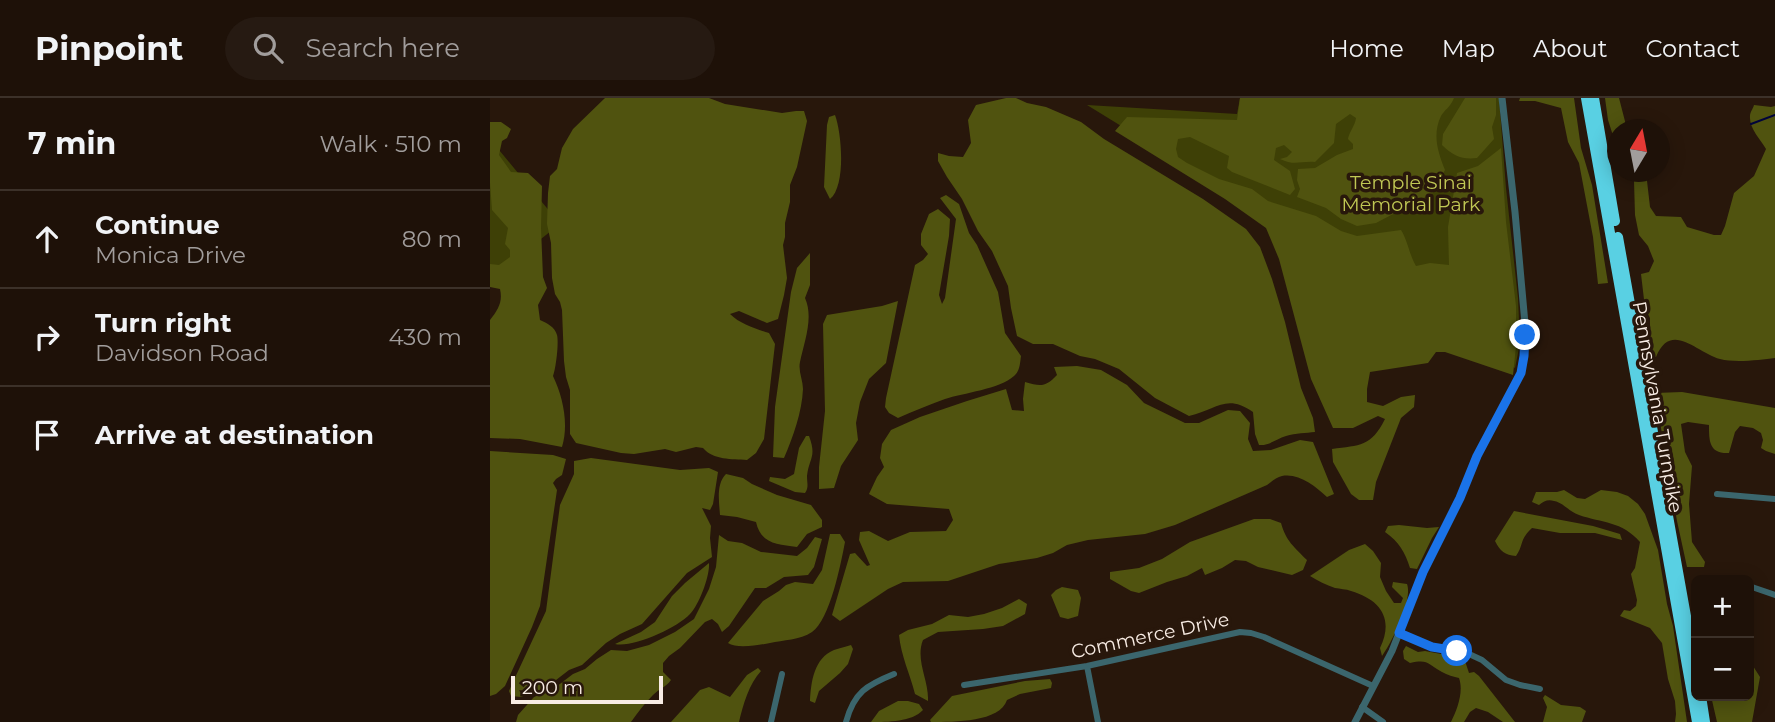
<!DOCTYPE html>
<meta charset="utf-8">
<style>
:root{--surface:#1e1108;--page:#261a12;--text:#f1f3f6;--muted:#a19d9c;--line:#3c3129}
body{margin:0;font-family:Montserrat,sans-serif;background:var(--page);color:var(--text)}
.controls{position:absolute;right:21px;bottom:21px;display:grid;overflow:hidden;border-radius:10px;box-shadow:0 4px 18px #0003}
.controls button{width:63px;height:63px;display:grid;place-items:center;padding:0;border:0;border-bottom:2px solid var(--line);background:var(--surface);color:var(--text);font:35px sans-serif}
.compass{position:absolute;left:1117px;top:21px;width:63px;height:63px;border-radius:50%;background:var(--surface);box-shadow:0 4px 18px #0003;rotate:10deg}
.scale{position:absolute;left:21px;bottom:18px;width:152px;box-sizing:border-box;padding-left:7px;border:4px solid #f8ece4;border-top:0;font-size:19px;line-height:24px;white-space:nowrap;color:#f8ece4;-webkit-text-stroke:5px #28170b;paint-order:stroke}
.stop{position:absolute;width:21px;height:21px;margin:-16px;border:5px solid #1a73e8;border-radius:50%;background:#fff}
.stop.end{background:#1a73e8;border-color:#fff;box-shadow:0 2px 7px #0008}
.list{margin:0;padding:0;list-style:none}
h2{display:flex;justify-content:space-between;align-items:center;height:91px;margin:0;padding:0 28px;font-size:30px}
h2 small{font-size:23px;font-weight:400;color:var(--muted)}
.list li{display:grid;grid-template-columns:46px 1fr auto;gap:21px;align-items:center;box-sizing:border-box;height:98px;padding:0 28px;border-top:2px solid var(--line)}
.list b{display:block;font-size:26px;white-space:nowrap}
.list p{margin:0;font-size:23px;white-space:nowrap;color:var(--muted)}
.list em{font-size:23px;font-style:normal;color:var(--muted)}
.icon{flex:none;width:38px;height:38px;fill:none;stroke:currentColor;stroke-width:2;stroke-linecap:round;stroke-linejoin:round}
.map{position:relative;flex:none;width:1285px;height:624px;overflow:hidden}
header{display:flex;align-items:center;gap:42px;box-sizing:border-box;height:98px;padding:0 35px;background:var(--surface);border-bottom:2px solid var(--line)}
header strong{font-size:33px}
nav{display:flex;gap:38px;margin-inline-start:auto;font-size:24px}
.search{width:490px;height:63px;background:var(--page);display:flex;align-items:center;gap:18px;box-sizing:border-box;padding:0 24px;border-radius:38px;color:var(--muted);font-size:26px}
main{display:flex}
aside{flex:1;background:var(--surface)}
.map>svg:first-child{display:block}
.green{fill:#3e4006}
.forest{fill:#50530f}
.lines{fill:none;stroke-linecap:round;stroke-linejoin:round}
.stream{stroke:#00033b;stroke-width:2}
.minor{stroke:#3b666d;stroke-width:6}
.tertiary{stroke:#3b666d;stroke-width:7}
.motorway{stroke:#59d0e3;stroke-width:10}
.route{stroke:#1a73e8;stroke-width:9}
.labels{text-anchor:middle;stroke-width:7;stroke-linejoin:round;paint-order:stroke}
.park-label{font-size:19px;fill:#c0c754;stroke:#28170b}
.street-label{font-size:19px;fill:#f8ece4;stroke:#28170b}
</style>
<header>
<strong>Pinpoint</strong>
<div class="search"><svg class="icon" aria-label="search" viewBox="0 0 24 24"><circle cx="10" cy="10" r="6"/><path d="M15 15l6 6"/></svg>Search here</div>
<nav><a>Home</a><a>Map</a><a>About</a><a>Contact</a></nav>
</header>
<main>
<aside>
<h2>7 min<small>Walk · 510 m</small></h2>
<ul class="list">
<li><svg class="icon" aria-label="ahead" viewBox="0 0 24 24"><path d="M12 20V5M6 11l6-6 6 6"/></svg><div><b>Continue</b><p>Monica Drive</p></div><em>80 m</em></li>
<li><svg class="icon" aria-label="right" viewBox="0 0 24 24"><path d="M7 20v-9h11M14 6l5 5-5 5"/></svg><div><b>Turn right</b><p>Davidson Road</p></div><em>430 m</em></li>
<li><svg class="icon" aria-label="arrive" viewBox="0 0 24 24"><path d="M6 21V4h12l-3 4 3 4H6"/></svg><div><b>Arrive at destination</b></div></li>
</ul>
</aside>
<div class="map">
<svg width="1285" height="624" viewBox="0 0 1285 624">
<rect width="100%" height="100%" fill="#28170b"/>
<path class="green" d="M750,0H1009L1016,90L1028,200L1030,245L1025,270L597,7L747,16Z
M0,41L70,126L0,181Z"/>
<path class="forest" d="M115,0H219L235,6L292,15L306,13H314L317,23L307,69L300,87V104L295,125V139L293,147L297,180L294,197L288,221L277,225L249,213L240,216C250,226 266,231 279,235L285,246L274,341L266,355L257,362C242,361 223,362 213,350L206,349L186,354L175,351L144,356L131,355L86,345L80,336V292L76,279L74,263L72,212L70,204L65,196L62,180L61,145L57,126L58,95L60,78L67,71L72,50L83,31Z
M516,0H526L537,5L556,9L591,24L614,41L713,101L756,131L770,149L782,181L795,224L811,290L823,320L825,334C816,335 806,335 796,338C786,341 779,348 769,347L765,336L763,314C736,295 726,312 699,318L665,300L629,271L605,261L590,258L563,246H543L527,238L521,210L518,188L502,153L488,133L472,101L457,79L448,63V55L459,58L473,59L481,45L478,22L486,7Z
M750,0H964C960,10 955,11 951,18C942,37 948,54 955,72L943,95L886,125L867,128L851,121L836,110L807,99L810,91L807,82L808,71L825,70L847,57L863,51V46L858,41C859,34 865,28 866,20L860,16L846,26L844,45L825,64C810,63 804,68 790,61L797,59L802,54L794,47L786,50L784,62L800,73L805,91L800,97L742,74L737,70L739,58L700,39L688,41L686,51L688,59L697,65L729,81L762,91L778,103L826,118L851,133L867,138L911,132C918,143 919,156 926,168L940,165L959,167L958,129L967,75L988,68L1011,50L1016,124L1026,208V248L1023,277L955,254H946L938,265L880,274L877,291V304L893,308L911,299L925,297L924,309L911,320L886,384L883,402H869L861,396L843,364L842,351C870,347 881,349 895,321L888,318L863,330H843L821,281L789,161L776,130L735,101L625,33L637,19L747,22Z
M975,0H1006V17L1002,29L1004,41L987,60C973,62 963,58 952,47L953,36Z
M1030,0H1084L1091,50L1102,87L1118,185L1108,186L1103,139L1089,65L1078,44L1071,10L1045,3H1029Z
M1115,0H1129L1137,31L1128,32L1127,50L1118,22Z
M1264,7L1281,9L1285,8V260C1270,262 1245,265 1230,261C1207,255 1181,222 1166,259H1162L1159,249L1157,237L1160,230V220L1155,210L1151,176L1159,174L1164,163L1158,148L1149,137L1145,117L1144,83L1139,74H1156L1160,109L1166,118L1191,119L1197,129L1224,137H1231L1235,128L1244,95L1264,78L1276,51C1270,41 1259,30 1260,18C1260,14 1263,11 1264,7Z
M345,17C352,36 356,88 340,101L334,89L337,27L339,19Z
M0,24H11L21,31L17,40L12,43L9,57L21,74L38,75L52,88L51,130L53,179L57,190L48,207L50,222C57,225 65,229 67,237C69,244 66,270 63,278C73,299 79,326 72,349L30,341L0,340V222C8,212 13,204 10,191L0,189V166L9,167L20,159V152L15,146L18,130L2,112L0,85Z
M456,97L469,106L479,135L487,147L508,194L515,235L531,258C530,265 530,273 524,278C510,291 473,295 455,301C439,307 423,313 408,320L399,315L395,309L396,300L425,167L433,162L438,156L431,147V136L439,116L448,111L460,121L459,138L449,197L452,206L455,200L466,121L450,100Z
M320,155V187L315,200C324,220 314,244 310,264C308,273 313,282 313,291C312,314 303,339 294,360L283,359L285,309L301,194L307,170Z
M408,203L396,265L379,281L370,304L366,325L368,342L351,368L344,390L329,391V369L335,313L333,226L337,217L392,208Z
M587,268L611,272L637,287L654,305L695,325H709L738,312L750,313L760,325L758,341L763,353L781,352L810,342L823,344L844,396L837,399C825,388 809,375 792,378C787,379 781,384 777,387L685,427L655,436L598,442L577,447L563,455L547,460L509,466L458,483L413,484L398,491L350,523L342,517L360,456L365,455L377,468L380,467L369,442L370,434L379,433L398,443L420,434L456,433L463,422L459,411L397,406L379,396L387,379L394,369L390,360L392,346L401,332L430,319L477,303L516,291L522,312L534,313L533,301L535,284C550,288 555,290 567,277L564,269Z
M1192,294L1285,310V356L1276,353L1271,350L1273,342L1271,335L1263,330L1250,328L1245,334L1239,355C1219,356 1219,343 1219,327L1198,324L1191,326L1195,354L1202,368L1199,406L1202,444L1215,464L1214,469H1197L1187,423L1165,295Z
M316,338H319C327,359 319,360 317,378C317,386 319,389 315,395L305,394L279,383L280,379L295,381L304,376L309,350Z
M0,353L63,357L76,361L72,377L66,381L63,385L67,392L50,508L42,529L15,588L6,596L0,598Z
M101,360L190,372L219,370L228,374L223,406L220,412L212,410L221,428L220,440L222,459L197,475L152,526L130,536L116,545L92,567L79,572L57,589L31,599L21,598L19,593L23,584L56,513L70,407L84,376V363Z
M236,376L253,380L262,386L287,397L321,407L332,422V429L317,436L307,449C287,446 271,446 266,424L247,419L230,417C229,403 226,386 236,376Z
M1074,392L1087,400L1095,401L1111,392L1127,394L1138,398L1148,406L1155,416L1168,452L1177,506L1183,528L1197,624H1185L1186,616L1185,603L1178,581L1172,545L1160,530L1130,518L1134,512L1140,513L1146,508L1147,502L1141,476L1145,470L1150,444C1132,423 1112,425 1089,417C1078,413 1074,405 1064,403C1058,401 1054,403 1049,407L1042,404L1046,394H1067Z
M1024,413L1103,428L1130,436L1132,442L1105,435H1070L1042,430C1029,442 1034,447 1026,458C1015,457 1010,453 1005,443Z
M764,421H780L791,425C796,443 804,449 817,462L813,472L802,477L768,469L756,463L745,462L732,470L715,477L712,470L697,478L677,484L649,495L641,493L620,481V474L649,470L672,461L700,444Z
M909,427L937,430L949,429L942,440L927,471L920,470C915,454 909,444 895,434L898,428Z
M340,436H350L355,444C351,465 340,522 322,534C310,542 293,542 280,545C269,547 247,551 238,545L273,503L289,493L296,487L305,484L323,486L332,472Z
M229,437L238,443L252,445L271,454L307,458L317,450L325,439L332,441L324,469L318,477L294,479L276,490H265L239,528L232,534L228,526L222,521L215,524L190,550L179,558L173,565V574L181,582C176,589 169,591 163,597C155,605 148,614 141,624H26L28,617L44,599L62,592L83,576L95,571L107,561L121,552L137,553L159,547L185,534L204,521L219,491L226,469Z
M875,446L883,453L891,465L890,479L896,493L904,505H911L913,500L902,489L903,484L917,486C923,502 902,544 892,558L890,550C904,521 891,502 861,493C856,491 850,491 845,490C836,487 828,483 820,478L859,452Z
M219,465C220,478 209,507 200,516C187,530 143,550 125,546L151,534L165,524L182,498L195,485Z
M572,489L588,492L591,500L588,518L578,521L570,519L561,497L566,492Z
M529,501L537,506L535,516L513,528L493,531L448,534L433,542C425,562 439,582 438,603L425,596C420,576 411,558 409,537L418,532L442,526L459,517L478,519L494,516L512,510Z
M361,547L363,551L358,566L350,575L329,593L325,605L320,603C321,584 324,560 344,552C349,550 356,549 361,547Z
M916,548L928,554L935,553L967,559L975,563L979,575L984,574L989,578L1025,624H1013L998,614L986,610L980,614L974,624H961C967,612 974,594 969,580C964,579 957,577 952,574C937,566 939,561 920,565L914,561L913,553Z
M1259,566L1263,568L1270,579L1262,624H1227L1221,598H1259Z
M268,570L271,573C259,586 253,607 249,624H181L210,592L219,589L240,599L257,577Z
M560,581L562,585L561,590L530,596L517,602C510,624 465,624 441,624L440,622L462,598L535,583Z
M1055,597L1071,607L1090,609L1096,613L1092,624H1053L1057,609L1053,600Z
M408,603H418L429,606L433,612C422,624 398,624 381,624L389,613Z"/>
<g class="lines">
<path class="stream" d="M1261,26L1285,17"/>
<path class="minor" d="M1227,396L1285,401
M1259,488L1285,497
M909,535L942,549L979,556L992,562L1016,582L1030,587L1050,591
M597,568L608,624
M474,587L597,568L750,534L761,535L774,539L883,588
M872,609L893,624
M281,624L292,576
M356,624C364,594 377,587 404,576"/>
<path class="tertiary" d="M865,624L902,553L933,474L970,400L987,358L1031,275L1034,258L1036,237L1025,114L1012,0"/>
<path class="motorway" d="M1096,0L1207,624
M1104,0L1125,123
M1128,139L1206,574
M1211,598L1215,624"/>
</g>
<g class="lines">
<path class="route" d="M967,553L942,549L909,535L933,474L970,400L987,358L1031,275L1034,258L1035,237"/>
</g>
<g class="labels">
<g class="park-label">
<text x="921" y="91">Temple Sinai<tspan x="921" dy="22">Memorial Park</tspan></text>
</g>
<g class="street-label">
<text transform="translate(1168 309) rotate(80)" y="7">Pennsylvania Turnpike</text>
<text transform="translate(660 537) rotate(-12)" y="7">Commerce Drive</text>
</g>
</g>
</svg>
<div class="controls">
<button>+</button>
<button>−</button>
</div>
<svg class="compass" viewBox="-18 -18 36 36"><path d="M0-13l5 13h-10z" fill="#e53935"/><path d="M0 13l5-13h-10z" fill="#a19d9c"/></svg>
<div class="scale">200 m</div>
<div class="stop" style="left:967px;top:553px"></div>
<div class="stop end" style="left:1035px;top:237px"></div>
</div>
</main>
